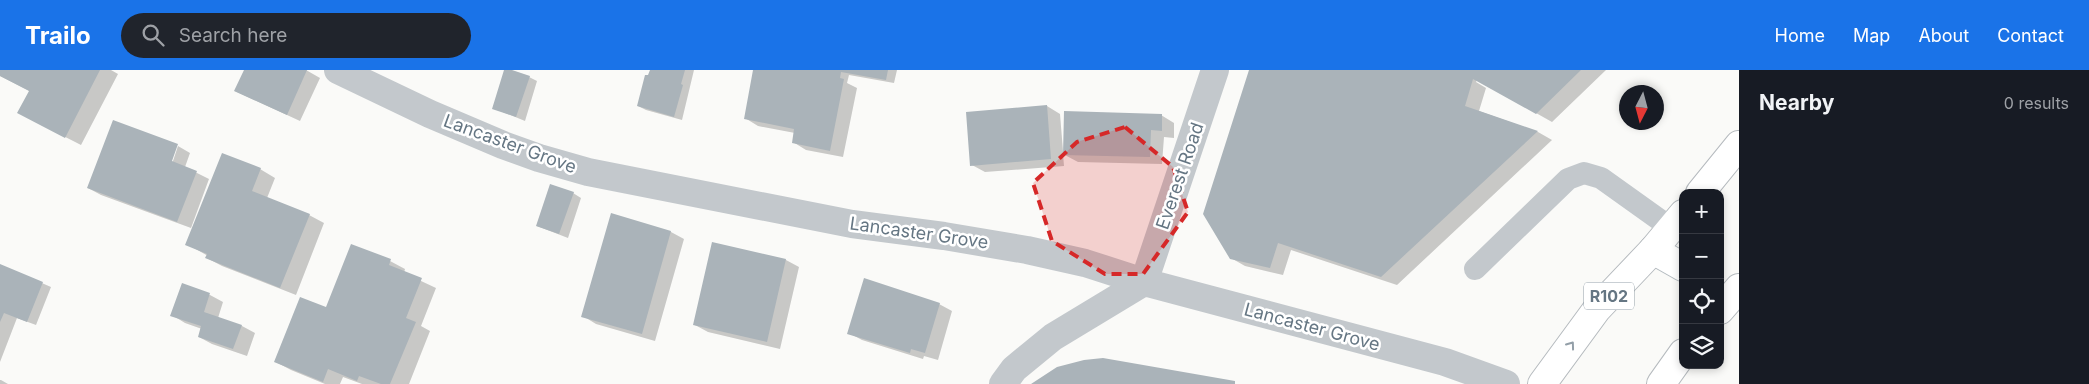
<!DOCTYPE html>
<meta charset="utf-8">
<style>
:root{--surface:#171b24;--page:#20242c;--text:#f1f3f6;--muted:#9ea1a6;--line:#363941;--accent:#1a73e8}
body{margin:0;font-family:Inter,sans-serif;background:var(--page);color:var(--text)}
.controls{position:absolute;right:15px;bottom:15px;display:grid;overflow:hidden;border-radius:10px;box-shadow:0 2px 8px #0003}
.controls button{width:45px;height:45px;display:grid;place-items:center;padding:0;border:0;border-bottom:1px solid var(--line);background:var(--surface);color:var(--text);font:25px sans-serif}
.compass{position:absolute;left:1619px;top:15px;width:45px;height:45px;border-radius:50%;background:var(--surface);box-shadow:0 2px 8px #0003;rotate:186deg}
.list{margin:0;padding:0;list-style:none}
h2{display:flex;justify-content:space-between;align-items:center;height:65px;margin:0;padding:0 20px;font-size:21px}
h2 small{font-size:16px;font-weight:400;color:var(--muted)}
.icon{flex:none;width:28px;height:28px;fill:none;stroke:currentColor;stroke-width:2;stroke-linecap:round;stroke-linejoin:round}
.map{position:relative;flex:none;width:1739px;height:314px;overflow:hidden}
header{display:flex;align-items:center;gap:30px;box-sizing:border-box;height:70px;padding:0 25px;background:var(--accent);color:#fff}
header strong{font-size:24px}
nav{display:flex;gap:28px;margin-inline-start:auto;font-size:18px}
.search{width:350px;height:45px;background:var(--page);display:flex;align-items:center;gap:12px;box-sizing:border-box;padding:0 18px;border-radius:28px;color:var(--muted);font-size:19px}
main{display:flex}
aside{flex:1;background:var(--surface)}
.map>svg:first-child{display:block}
.shadow{fill:#0003}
.building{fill:#aab3b9}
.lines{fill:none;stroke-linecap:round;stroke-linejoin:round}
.secondary-casing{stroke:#b3babf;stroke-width:30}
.primary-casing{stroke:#b5babe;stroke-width:30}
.service{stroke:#c3c8cc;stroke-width:22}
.minor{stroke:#c3c8cc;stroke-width:28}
.secondary{stroke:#fff;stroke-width:28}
.primary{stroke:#fff;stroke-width:28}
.oneway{stroke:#939fa8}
.marked{fill:#d62828;fill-opacity:0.2;stroke:#d62828;stroke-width:4;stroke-dasharray:10 6;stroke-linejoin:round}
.labels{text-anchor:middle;stroke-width:5;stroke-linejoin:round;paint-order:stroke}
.shield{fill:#fff;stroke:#939fa8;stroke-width:1}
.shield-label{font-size:16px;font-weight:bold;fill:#657683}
.street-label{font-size:18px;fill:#657683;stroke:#fff}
</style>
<header>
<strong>Trailo</strong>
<div class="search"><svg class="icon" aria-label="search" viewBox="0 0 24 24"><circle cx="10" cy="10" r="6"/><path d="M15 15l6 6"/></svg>Search here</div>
<nav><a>Home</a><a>Map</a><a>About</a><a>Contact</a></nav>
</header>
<main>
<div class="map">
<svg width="1739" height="314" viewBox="0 0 1739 314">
<rect width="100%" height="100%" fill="#fafaf8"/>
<path class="shadow" d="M0,0H111L118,4L81,75L34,51L30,21L0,6Z
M245,0H306L320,8L300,51L235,21Z
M506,0L529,7L537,11L525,51L493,38Z
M651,0H694L682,50L646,40L638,36Z
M754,0H897L894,13L849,5L847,13L857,18L843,87L806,80L793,72L795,63L758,56L745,48Z
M1251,0H1606L1552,52L1477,10L1476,12L1486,18L1479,41L1538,62L1552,70L1397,215L1291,180L1283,205L1245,196L1231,188Z
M1047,36L1060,44L1063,81L1161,45L1174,53V68L1164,67L1162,94L1078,92L1063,84L1064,96L985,102L972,95Z
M178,76L190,83L185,97L209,109L191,158L101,125L88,118L171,97Z
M260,99L275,108L267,128L309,145L324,153L296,225L222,196L207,188L208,186L187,174Z
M573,123L581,128L568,168L537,156Z
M612,145L671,162L684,169L655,271L596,254L583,246Z
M713,173L786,190L799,197L780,279L708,262L695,255Z
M390,191L405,199L404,203L436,218L421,256L430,261L409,314H362L343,307L340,314H325L291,300L276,292L326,239Z
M0,195L51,217L36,255L17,248L0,292Z
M182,215L210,225L223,232L218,248L242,256L255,263L247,286L212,274L199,267L202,259L185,253L172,245Z
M939,234L952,241L938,290L924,286L923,289L862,270L849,263Z
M0,310H1L8,314H0Z"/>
<path class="building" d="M0,0H100L65,68L17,43L29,21L0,6Z
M244,0H307L287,45L234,21Z
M504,0H512L530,6L516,47L492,39Z
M650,0H685L681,14L683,15L674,47L637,36L645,5H648Z
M753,0H888L886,10L841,2L840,8L844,9L830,81L792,73L794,59L744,49Z
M1249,0H1581L1536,44L1473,9L1465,36L1538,61L1381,207L1278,173L1270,198L1230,189L1203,144Z
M1047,35L1051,89L970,96L966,42Z
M1064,41L1162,44V61L1151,60L1150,87L1063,85Z
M113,50L178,74L172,91L197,101L177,152L87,118Z
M222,83L261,98L252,121L310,144L280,218L205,188L207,184L185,175Z
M550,114L574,122L559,164L536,156Z
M611,143L671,161L642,264L581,247Z
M712,172L786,189L767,272L693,255Z
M351,174L391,189L389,195L422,208L406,248L416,252L390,314H381L359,306L357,311L328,299L323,312L274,292L300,227L326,237Z
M0,194L43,212L27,252L4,243L0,252Z
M864,208L940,233L925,283L911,279L910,283L847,264Z
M182,213L210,223L204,242L242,255L233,279L198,267L201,256L170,246Z
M1103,288L1235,311V314H1031L1057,297L1084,290Z"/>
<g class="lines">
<defs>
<path id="secondary" d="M1653,180L1683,197"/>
<path id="primary" d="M1700,123L1739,75
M1720,240L1739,218
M1542,314L1597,239L1653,180L1683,144
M1661,314L1683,283"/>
</defs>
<use href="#secondary" class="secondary-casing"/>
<use href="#primary" class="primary-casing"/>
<path class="service" d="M1475,199L1568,109L1584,103L1601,108L1671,158"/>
<path class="minor" d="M338,0L430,44L503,75L539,88L588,102L852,154L944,166L1027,180L1085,193L1144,212L1445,292L1506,314
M1144,212L1215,0
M1003,314L1014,299L1053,267L1144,212"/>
<use href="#secondary" class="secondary"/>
<use href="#primary" class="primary"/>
</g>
<defs><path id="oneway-chevron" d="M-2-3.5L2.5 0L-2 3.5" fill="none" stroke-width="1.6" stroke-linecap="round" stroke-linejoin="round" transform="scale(1.25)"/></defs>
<use class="oneway" href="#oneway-chevron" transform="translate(1571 275) rotate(-54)"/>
<path class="marked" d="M1125,57L1173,97L1188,142L1143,204H1105L1052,171L1033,113L1077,72Z"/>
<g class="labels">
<rect class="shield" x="1584" y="212.5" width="50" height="27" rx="4"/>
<g class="shield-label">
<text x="1609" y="232">R102</text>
</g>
<g class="street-label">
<text transform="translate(510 74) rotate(20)" y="6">Lancaster Grove</text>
<text transform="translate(1180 106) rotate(-71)" y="6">Everest Road</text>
<text transform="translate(919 163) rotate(8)" y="6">Lancaster Grove</text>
<text transform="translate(1312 257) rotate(15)" y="6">Lancaster Grove</text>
</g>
</g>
</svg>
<div class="controls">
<button>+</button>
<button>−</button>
<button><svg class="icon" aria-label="locate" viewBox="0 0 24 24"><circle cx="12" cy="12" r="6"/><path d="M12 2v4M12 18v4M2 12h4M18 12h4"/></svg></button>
<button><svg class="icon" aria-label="layers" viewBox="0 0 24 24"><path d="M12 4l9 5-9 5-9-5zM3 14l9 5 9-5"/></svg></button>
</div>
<svg class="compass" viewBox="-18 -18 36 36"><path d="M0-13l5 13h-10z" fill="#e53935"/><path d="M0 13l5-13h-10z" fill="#9ea1a6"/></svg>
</div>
<aside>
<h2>Nearby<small>0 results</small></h2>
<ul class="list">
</ul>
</aside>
</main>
